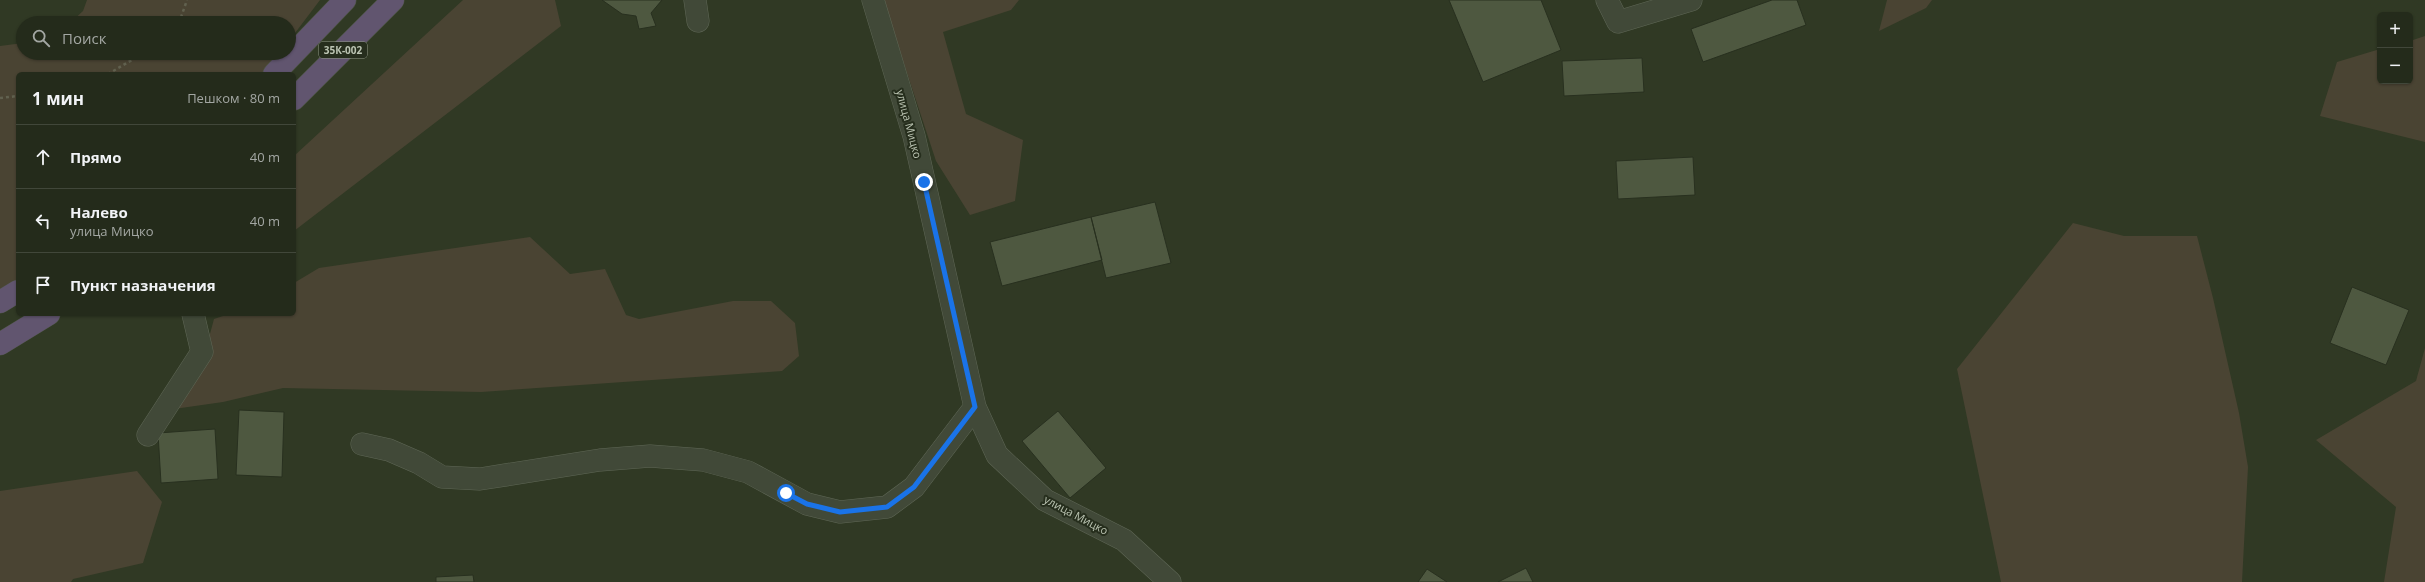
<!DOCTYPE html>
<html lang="ru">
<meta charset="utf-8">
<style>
:root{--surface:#242b1b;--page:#303728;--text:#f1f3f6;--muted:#a3a7a3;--line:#41473a}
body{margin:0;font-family:"Open Sans",sans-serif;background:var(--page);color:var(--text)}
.controls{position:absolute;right:12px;top:12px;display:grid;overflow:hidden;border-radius:6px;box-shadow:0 1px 3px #0004}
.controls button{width:36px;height:36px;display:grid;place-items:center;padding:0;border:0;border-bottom:1px solid var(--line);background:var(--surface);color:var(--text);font:20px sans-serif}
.stop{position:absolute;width:12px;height:12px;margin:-9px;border:3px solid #1a73e8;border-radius:50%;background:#fff}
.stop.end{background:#1a73e8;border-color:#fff;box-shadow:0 1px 4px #0008}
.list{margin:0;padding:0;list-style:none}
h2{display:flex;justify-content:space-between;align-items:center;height:52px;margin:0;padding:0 16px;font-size:17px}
h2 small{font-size:13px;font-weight:400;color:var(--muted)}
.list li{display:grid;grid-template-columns:26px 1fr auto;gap:12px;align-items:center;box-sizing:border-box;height:64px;padding:0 16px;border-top:1px solid var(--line)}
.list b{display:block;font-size:15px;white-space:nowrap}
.list p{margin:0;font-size:13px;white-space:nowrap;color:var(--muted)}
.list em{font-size:13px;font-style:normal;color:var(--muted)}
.icon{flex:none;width:22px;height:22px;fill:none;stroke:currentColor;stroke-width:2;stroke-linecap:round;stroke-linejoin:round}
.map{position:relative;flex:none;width:2425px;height:582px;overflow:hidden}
.search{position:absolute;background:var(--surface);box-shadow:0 1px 3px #0004;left:16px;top:16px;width:280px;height:44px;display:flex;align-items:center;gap:10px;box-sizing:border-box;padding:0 14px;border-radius:22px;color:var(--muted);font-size:15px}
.panel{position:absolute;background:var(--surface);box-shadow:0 1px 3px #0004;left:16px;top:72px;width:280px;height:244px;border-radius:6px}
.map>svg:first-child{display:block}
.green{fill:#4a4433}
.building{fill:#4e5840;stroke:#28301f}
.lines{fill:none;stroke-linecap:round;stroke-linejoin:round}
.minor-casing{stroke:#5f6756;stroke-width:23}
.highway-casing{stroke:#4c5443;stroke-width:23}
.path{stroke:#61614f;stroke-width:2.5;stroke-dasharray:3 3;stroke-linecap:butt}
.minor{stroke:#414938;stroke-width:22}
.highway{stroke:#61556f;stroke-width:22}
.route{stroke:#1a73e8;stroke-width:5}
.labels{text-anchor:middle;stroke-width:4;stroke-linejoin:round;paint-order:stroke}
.shield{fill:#262e1d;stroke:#8f9886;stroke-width:1}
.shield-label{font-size:10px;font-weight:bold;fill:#bcc5b3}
.street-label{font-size:11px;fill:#bcc5b3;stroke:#262e1d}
</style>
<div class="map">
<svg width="2425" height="582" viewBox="0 0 2425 582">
<rect width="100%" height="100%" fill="#303924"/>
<path class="green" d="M87,0H320L289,41V23H70L83,11Z
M463,0H555L561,26L294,231V156Z
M883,0H1019L1011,10L943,32L966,114L1023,140L1015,201L970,215L936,161Z
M1887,0H1932L1926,8L1879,31Z
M2425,36V142L2320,116L2337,62L2380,49V81H2410V41Z
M23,43V53H280L264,74H18V298L0,309V46Z
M2073,223L2124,236H2197L2213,298L2239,413L2248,467L2242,582H2001L1957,369Z
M530,237L570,274L605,269L626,315L639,319L733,301H771L795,323L799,356L782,371L481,392L283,388L223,402L167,410L200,371L214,319L229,314H294V283L319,268Z
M2425,348V582H2384L2396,507L2316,440L2416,381Z
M137,471L162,502L143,563L73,579L71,582H0V491Z"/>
<path class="building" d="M602,0H662L651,13L656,26L639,29L636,16L622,14Z
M1449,0H1541L1561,50L1483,82Z
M1772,0H1797L1806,25L1703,62L1691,29Z
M1642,58L1644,92L1564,96L1562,61Z
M1693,157L1695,195L1618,199L1616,161Z
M1155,202L1171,263L1106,278L1091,217Z
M1091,217L1102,260L1002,286L990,242Z
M2352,287L2409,310L2386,365L2330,343Z
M239,410L284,412L282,477L236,475Z
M1058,411L1106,468L1070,498L1022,441Z
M215,429L218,479L161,483L158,433Z
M1526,568L1533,582H1498Z
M1427,569L1447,582H1418Z
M473,575L474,582H436V577Z"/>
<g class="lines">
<defs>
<path id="minor" d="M695,0L698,21
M873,0L914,136L975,407L997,455L1045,500L1124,540L1170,582
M1607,0L1618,22L1691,0
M148,435L202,352L193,314
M362,444L389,450L419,463L442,477L480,479L600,460L650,456L703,460L748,472L807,504L840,512L887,507L914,487L975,407"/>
<path id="highway" d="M274,74L345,0
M294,99L393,0
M0,302L18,291
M0,344L49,314"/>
</defs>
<use href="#minor" class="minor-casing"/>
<use href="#highway" class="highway-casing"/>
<path class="path" d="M179,23L187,0
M108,74L144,53
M0,98L18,96"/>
<use href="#minor" class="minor"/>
<use href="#highway" class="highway"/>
</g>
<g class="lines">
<path class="route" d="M786,493L807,504L840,512L887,507L914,487L975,407L924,182"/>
</g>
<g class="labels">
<rect class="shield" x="319" y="42" width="48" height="16" rx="3"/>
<g class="shield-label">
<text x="343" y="54">35К-002</text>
</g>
<g class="street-label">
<text transform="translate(909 124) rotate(75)" y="4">улица Мицко</text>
<text transform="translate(1076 515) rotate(28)" y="4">улица Мицко</text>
</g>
</g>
</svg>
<div class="controls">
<button>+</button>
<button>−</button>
</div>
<div class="stop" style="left:786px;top:493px"></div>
<div class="stop end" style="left:924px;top:182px"></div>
<div class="search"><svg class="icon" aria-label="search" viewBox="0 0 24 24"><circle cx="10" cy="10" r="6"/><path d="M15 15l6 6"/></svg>Поиск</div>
<section class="panel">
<h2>1 мин<small>Пешком · 80 m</small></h2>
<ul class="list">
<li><svg class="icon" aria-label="ahead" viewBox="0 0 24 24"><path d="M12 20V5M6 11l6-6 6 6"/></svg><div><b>Прямо</b></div><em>40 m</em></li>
<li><svg class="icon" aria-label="left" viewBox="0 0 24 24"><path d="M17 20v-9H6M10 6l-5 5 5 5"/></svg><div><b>Налево</b><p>улица Мицко</p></div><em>40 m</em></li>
<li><svg class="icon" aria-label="arrive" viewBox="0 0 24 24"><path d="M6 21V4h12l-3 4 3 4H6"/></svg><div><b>Пункт назначения</b></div></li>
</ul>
</section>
</div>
